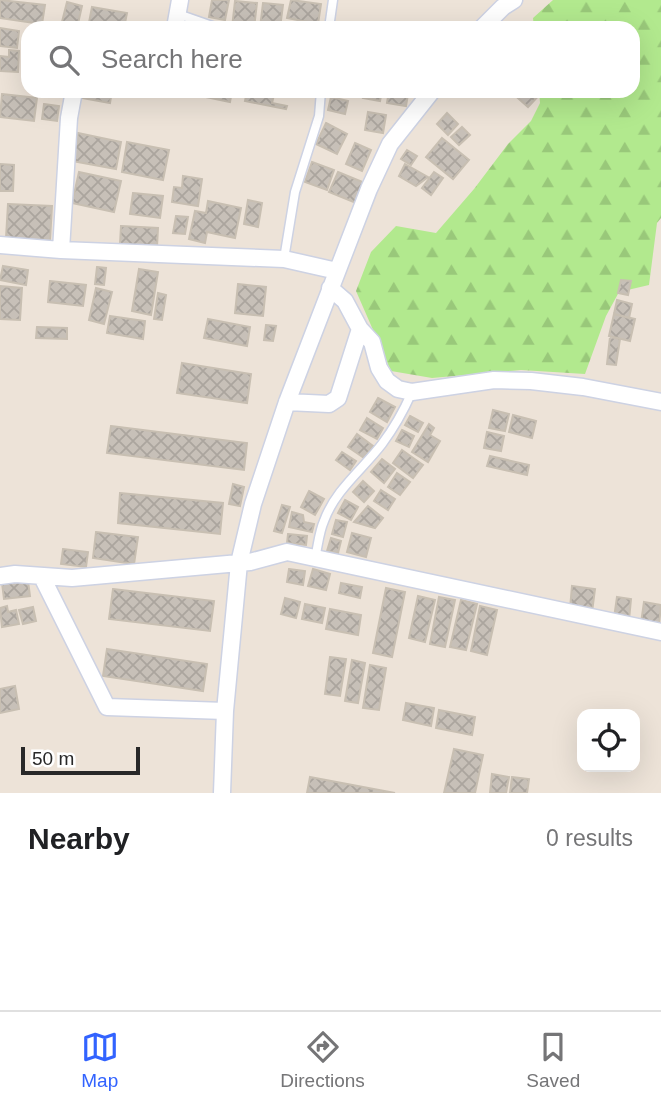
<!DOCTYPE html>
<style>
:root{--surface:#fff;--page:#f2f2f2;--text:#202124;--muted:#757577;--line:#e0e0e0;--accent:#3263ff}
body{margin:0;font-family:Helvetica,sans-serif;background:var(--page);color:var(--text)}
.controls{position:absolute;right:21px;bottom:21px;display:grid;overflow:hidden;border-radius:14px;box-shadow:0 7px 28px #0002}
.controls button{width:63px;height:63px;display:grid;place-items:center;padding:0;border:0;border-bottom:2px solid var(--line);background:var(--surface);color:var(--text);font:35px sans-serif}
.scale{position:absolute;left:21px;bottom:18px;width:119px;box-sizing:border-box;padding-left:7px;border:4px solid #282828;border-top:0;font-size:19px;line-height:24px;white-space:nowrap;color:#282828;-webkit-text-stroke:5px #fff;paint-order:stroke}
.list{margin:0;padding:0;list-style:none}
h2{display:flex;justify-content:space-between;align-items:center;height:91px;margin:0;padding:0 28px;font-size:30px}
h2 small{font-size:23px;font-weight:400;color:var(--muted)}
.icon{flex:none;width:38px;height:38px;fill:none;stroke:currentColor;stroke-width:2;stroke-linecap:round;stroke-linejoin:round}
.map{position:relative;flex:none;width:661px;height:793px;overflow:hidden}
.search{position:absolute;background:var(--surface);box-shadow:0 7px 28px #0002;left:21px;right:21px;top:21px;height:77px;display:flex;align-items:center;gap:18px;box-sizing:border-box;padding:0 24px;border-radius:21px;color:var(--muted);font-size:26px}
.sheet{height:217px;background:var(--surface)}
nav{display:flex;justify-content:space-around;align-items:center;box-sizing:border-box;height:98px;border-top:2px solid var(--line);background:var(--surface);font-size:19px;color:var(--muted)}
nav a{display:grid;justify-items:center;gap:4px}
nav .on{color:var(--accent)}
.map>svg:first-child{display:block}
.forest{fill:url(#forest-firs)}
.building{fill:url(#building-cross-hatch);stroke:#c8bfb2;stroke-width:2}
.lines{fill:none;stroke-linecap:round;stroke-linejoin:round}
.lane-casing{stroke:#cdd2e3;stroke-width:11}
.street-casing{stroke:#cdd2e3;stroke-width:19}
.lane{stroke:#fff;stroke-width:8}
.street{stroke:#fff;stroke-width:16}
</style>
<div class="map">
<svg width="661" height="793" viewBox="0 0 661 793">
<defs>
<pattern id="forest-firs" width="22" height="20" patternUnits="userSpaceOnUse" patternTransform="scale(1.75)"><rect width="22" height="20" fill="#b2e98e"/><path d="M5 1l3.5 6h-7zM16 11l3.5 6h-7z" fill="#99c87a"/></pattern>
<pattern id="building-cross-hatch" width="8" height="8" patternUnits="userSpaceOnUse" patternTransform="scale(1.75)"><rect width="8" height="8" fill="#c7c0b8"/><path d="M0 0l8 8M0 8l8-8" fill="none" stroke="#aba59e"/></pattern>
</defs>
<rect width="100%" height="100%" fill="#ede3d8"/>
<path class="forest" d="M553,0H661V218L657,223L649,285L619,292L606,316L585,374L521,370L432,378L391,371L356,291L371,252L396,226L436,233L474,189L508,144L531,121L540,103L539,91H633V28H534L533,18Z"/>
<path class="building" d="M0,0L45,5L42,24L0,18Z
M212,0H229L225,20L209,17Z
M291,0L321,4L318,24L287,18Z
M235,1L257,3L254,28H232Z
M67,2L82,6L77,28L61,26Z
M263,3L283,5L280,28H260Z
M92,7L127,13L124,28H88Z
M0,28L19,31L17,48L0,46Z
M9,50L19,51L18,72L0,71V56L9,57Z
M83,91H112L110,103L82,98Z
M197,91H232L230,102L196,95Z
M247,91H275L272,103L287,106L286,109L245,101Z
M365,91H382L380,101L363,98Z
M389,91L408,94L406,106L387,103Z
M510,91H543L528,107Z
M2,94L37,98L34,121L0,117Z
M331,97L348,101L345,114L328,110Z
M44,104L59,106L57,121L42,119Z
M368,112L386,115L383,133L365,130Z
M447,113L458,124L448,135L437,124Z
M326,123L347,134L337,154L316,144Z
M462,127L470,135L459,145L451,137Z
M78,133L121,142L116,169L72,161Z
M442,138L469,160L453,179L426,157Z
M127,142L169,150L163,180L122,172Z
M355,143L371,150L362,171L346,164Z
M407,150L417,156L411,165L401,159Z
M312,162L334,170L327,190L305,182Z
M0,164L14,165L13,191H0Z
M405,164L428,177L416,186L399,176Z
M79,172L121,181L114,212L72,203Z
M338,172L365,183L356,203L329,192Z
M434,172L443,178L431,195L422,188Z
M183,176L202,179L198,206L172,202L174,187L182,188Z
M133,193L163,196L160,218L130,214Z
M248,200L262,203L258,227L244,224Z
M208,201L241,208L235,238L207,232L205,243L189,239L195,211L206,213Z
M8,204L52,206L50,240L6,238Z
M176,216L188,217L185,234L173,233Z
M121,226L158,228L157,247L120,244Z
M3,266L28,270L26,285L0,280Z
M97,267L106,268L104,285L95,284Z
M139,269L158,272L151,315L132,311Z
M621,280L631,281L628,295L618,293Z
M50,281L86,285L83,306L48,302Z
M238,284L266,287L263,316L235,313Z
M0,286L22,288L20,320L0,319Z
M96,288L112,292L104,324L89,320Z
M158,293L166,295L162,320L154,319Z
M617,300L632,304L629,318L614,314Z
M614,314L635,319L630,341L609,336Z
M110,316L145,321L143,339L107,333Z
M208,319L250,327L247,346L204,338Z
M266,325L276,326L273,341L264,340Z
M37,327L67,328V339L36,338Z
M610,337L620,339L616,365L607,364Z
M182,363L251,374L247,403L177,393Z
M378,398L395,407L387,422L370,412Z
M493,410L509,414L505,431L489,428Z
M513,415L536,421L532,438L509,432Z
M410,416L423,423L418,432L405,425Z
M367,418L383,428L377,439L360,430Z
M429,424L434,428L430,435L440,441L428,462L412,452Z
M111,426L247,443L244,470L107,453Z
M402,430L414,436L409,447L396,441Z
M487,432L504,436L501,451L484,448Z
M357,434L373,446L364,458L348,447Z
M402,450L423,465L413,478L393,463Z
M342,452L356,461L350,470L336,460Z
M490,456L529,465L527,475L487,466Z
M382,459L395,469L384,483L371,472Z
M397,473L410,482L400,495L388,487Z
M363,481L374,491L364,502L353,492Z
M233,484L244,487L240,506L229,504Z
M381,490L395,499L388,510L374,501Z
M309,491L324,499L315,515L301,507Z
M120,493L223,503L220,534L118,523Z
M345,500L358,507L351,520L338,513Z
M282,505L290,507L282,533L274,531Z
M368,506L383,518L375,528L354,522Z
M292,512L303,515L304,522L314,524L312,532L289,527Z
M336,520L347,522L343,537L332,534Z
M96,532L138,537L134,564L93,558Z
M352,533L371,538L366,557L347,552Z
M288,534L307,536L306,545L287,543Z
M331,538L341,541L338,553L327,551Z
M63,549L88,552L86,567L61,564Z
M289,569L305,571L303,585L287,582Z
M313,569L330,574L326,590L308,586Z
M28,581L30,596L4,599L2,583Z
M341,583L362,587L360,598L339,593Z
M572,586L595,589L592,612L570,609Z
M386,588L405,592L392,657L373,653Z
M113,589L214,601L210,631L109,619Z
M418,596L435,600L425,642L409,638Z
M439,597L455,600L445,647L430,644Z
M617,597L631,599L629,620L614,618Z
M285,598L300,602L296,618L281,614Z
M461,600L477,604L466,650L450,647Z
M644,602L661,605L659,625L641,623Z
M305,604L325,608L322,623L302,619Z
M7,606L8,612L16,610L19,624L2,627L0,608Z
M480,606L497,610L487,655L471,651Z
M33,607L36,621L23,624L19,610Z
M330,609L361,615L358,635L326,629Z
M107,649L207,664L203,691L103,676Z
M330,657L346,659L340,696L325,694Z
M352,660L365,663L358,703L345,701Z
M370,665L386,668L379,710L363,708Z
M15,686L19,709L0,713V689Z
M406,703L434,708L431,726L403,720Z
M439,710L475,717L472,735L436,728Z
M454,749L483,755L475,793H444Z
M492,774L509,777L506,793H490Z
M310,777L395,793H307Z
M512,777L529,779L527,793H510Z"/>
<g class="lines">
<defs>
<path id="lane" d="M178,14L218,28
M329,28L333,0
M284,259L295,192L319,116L321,91
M315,558C318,546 319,532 324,521C335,490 363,469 382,444C394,428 404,410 412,392"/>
<path id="street" d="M175,28L180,0
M482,28L503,7L514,0
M0,245L61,250L284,259L337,271
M61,250L69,118L74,91
M330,288L345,301L360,329L372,342L379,368L387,381L398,389L412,392L494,380L531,381L583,387L661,402
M287,402L329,404L338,398L360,329
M0,576L15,574L72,578L250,562L287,552L661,632
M42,577L107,707L225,711
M222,793L225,711L239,563L253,504L287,402L369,189L390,144L432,91"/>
</defs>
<use href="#lane" class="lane-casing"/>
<use href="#street" class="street-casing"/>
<use href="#lane" class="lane"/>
<use href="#street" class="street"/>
</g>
</svg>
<div class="controls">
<button><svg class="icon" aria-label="locate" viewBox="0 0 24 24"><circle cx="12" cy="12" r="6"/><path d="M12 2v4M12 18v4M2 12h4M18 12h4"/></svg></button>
</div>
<div class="scale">50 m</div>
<div class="search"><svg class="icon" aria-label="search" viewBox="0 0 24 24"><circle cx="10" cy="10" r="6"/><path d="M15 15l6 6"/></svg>Search here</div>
</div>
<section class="sheet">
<h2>Nearby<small>0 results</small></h2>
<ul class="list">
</ul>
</section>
<nav>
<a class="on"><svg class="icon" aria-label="map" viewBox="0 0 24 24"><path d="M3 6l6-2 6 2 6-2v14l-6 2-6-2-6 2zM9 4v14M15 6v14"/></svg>Map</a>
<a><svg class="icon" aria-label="directions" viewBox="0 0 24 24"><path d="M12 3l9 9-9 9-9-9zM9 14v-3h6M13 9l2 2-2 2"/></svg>Directions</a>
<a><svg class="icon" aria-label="saved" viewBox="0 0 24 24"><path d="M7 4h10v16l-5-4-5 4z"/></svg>Saved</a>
</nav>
